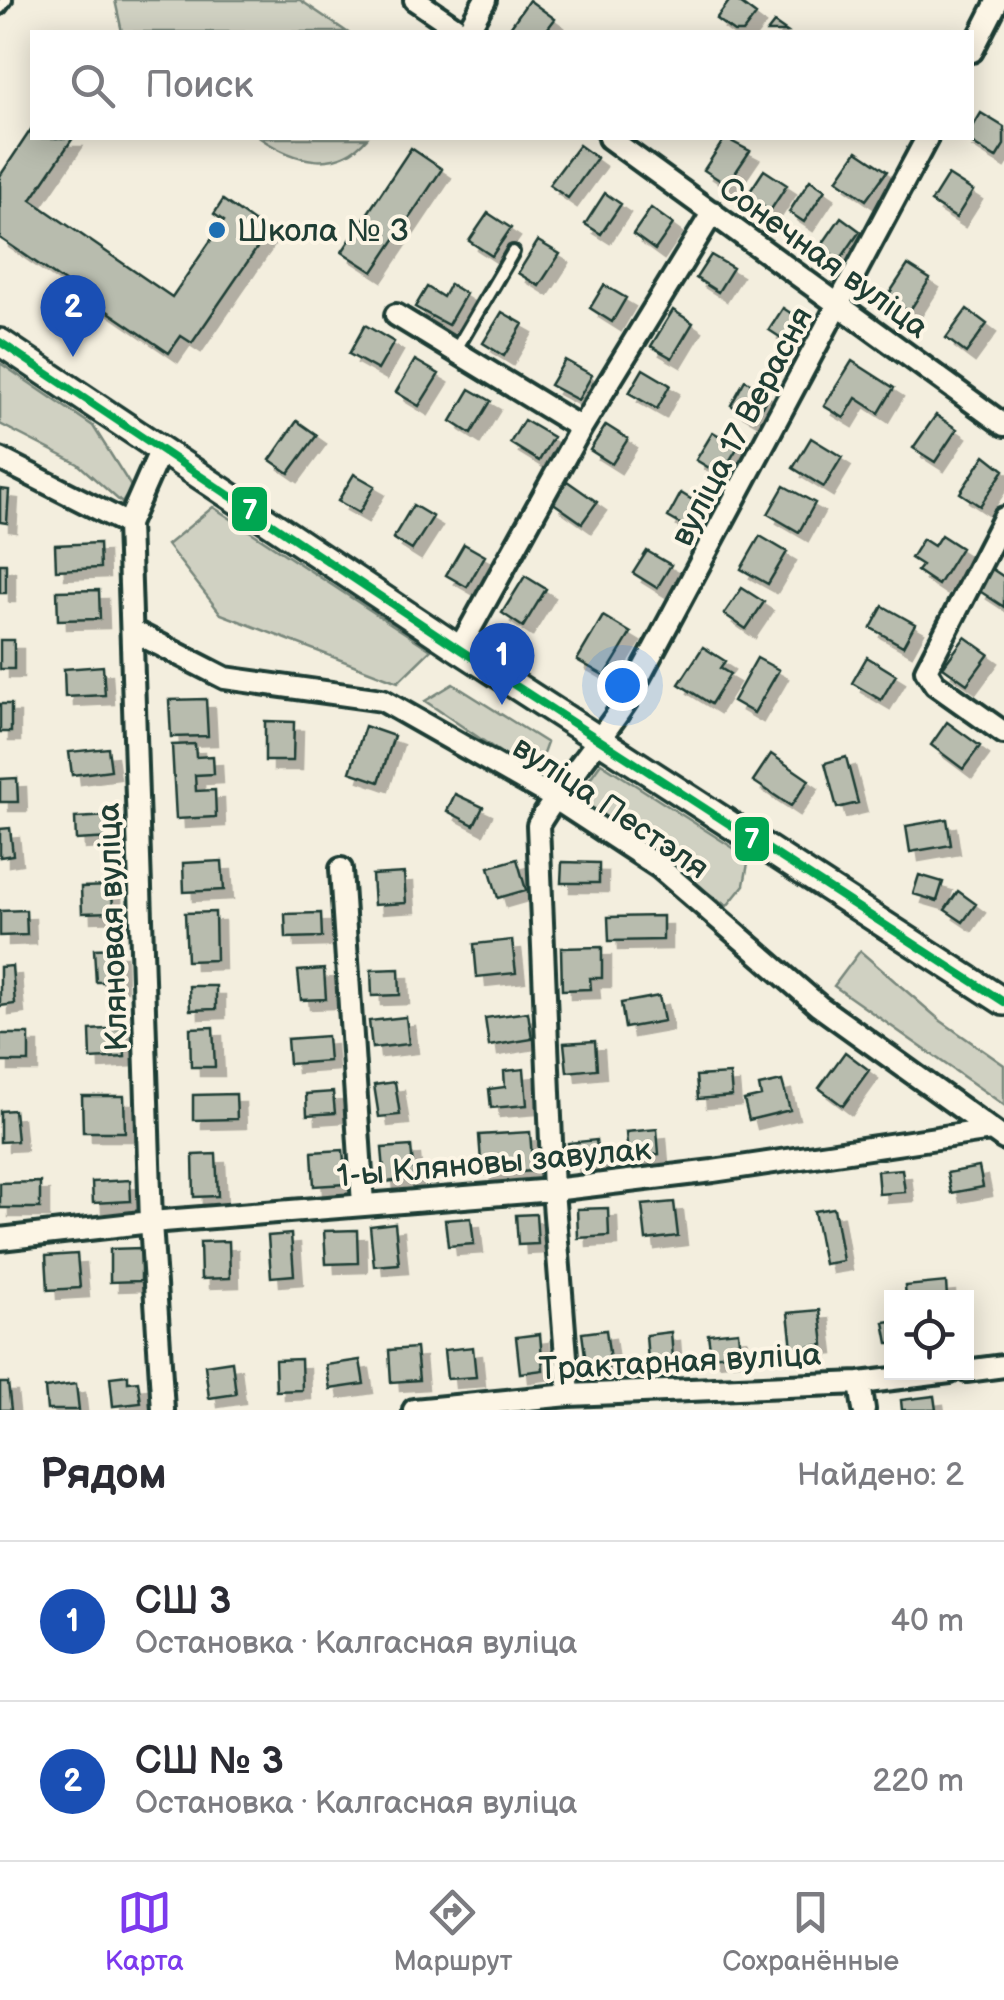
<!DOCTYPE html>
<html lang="ru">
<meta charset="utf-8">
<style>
:root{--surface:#fff;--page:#f7f7f7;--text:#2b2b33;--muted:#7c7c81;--line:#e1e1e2;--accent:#7c3aed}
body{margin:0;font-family:"Balsamiq Sans",sans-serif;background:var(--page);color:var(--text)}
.controls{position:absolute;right:30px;bottom:30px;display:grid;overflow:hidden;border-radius:0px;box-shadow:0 5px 25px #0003}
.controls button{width:90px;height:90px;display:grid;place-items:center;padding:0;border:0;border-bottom:2px solid var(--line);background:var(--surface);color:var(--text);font:50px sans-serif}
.you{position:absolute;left:622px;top:685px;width:35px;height:35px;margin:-25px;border:8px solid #fff;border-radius:50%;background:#1a73e8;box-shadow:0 0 0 15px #1a73e833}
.badge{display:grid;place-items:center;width:65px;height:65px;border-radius:50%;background:var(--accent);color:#fff;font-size:32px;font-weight:700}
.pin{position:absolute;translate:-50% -82px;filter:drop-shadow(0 2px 5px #0008)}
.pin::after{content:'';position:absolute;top:52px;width:35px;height:30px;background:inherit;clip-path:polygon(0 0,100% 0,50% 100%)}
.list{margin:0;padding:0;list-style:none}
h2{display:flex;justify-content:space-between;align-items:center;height:130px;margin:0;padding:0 40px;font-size:42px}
h2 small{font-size:32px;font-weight:400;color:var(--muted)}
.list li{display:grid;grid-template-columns:65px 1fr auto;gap:30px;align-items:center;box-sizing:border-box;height:160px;padding:0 40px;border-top:2px solid var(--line)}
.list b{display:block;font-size:38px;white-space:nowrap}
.list p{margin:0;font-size:32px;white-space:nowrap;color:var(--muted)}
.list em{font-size:32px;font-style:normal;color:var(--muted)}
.icon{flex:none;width:55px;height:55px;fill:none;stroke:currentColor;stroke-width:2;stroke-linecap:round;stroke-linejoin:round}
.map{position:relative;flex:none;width:1004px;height:1410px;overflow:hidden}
.search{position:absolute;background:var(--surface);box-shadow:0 5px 25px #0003;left:30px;right:30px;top:30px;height:110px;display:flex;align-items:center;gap:25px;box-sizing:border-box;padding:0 35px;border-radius:0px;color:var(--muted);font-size:38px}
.sheet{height:450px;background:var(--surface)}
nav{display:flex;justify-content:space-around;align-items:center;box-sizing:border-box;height:140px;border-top:2px solid var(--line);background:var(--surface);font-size:28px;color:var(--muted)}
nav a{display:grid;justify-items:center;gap:5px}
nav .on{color:var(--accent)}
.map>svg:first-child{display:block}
.green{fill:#d0d1c2;stroke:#78877b;stroke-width:2.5}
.building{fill:#b8bcae;stroke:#1f3d34;stroke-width:2.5;filter:url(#shadow)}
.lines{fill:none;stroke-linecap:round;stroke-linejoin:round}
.service-casing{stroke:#1f3d34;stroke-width:18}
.minor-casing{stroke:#1f3d34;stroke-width:28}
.tertiary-casing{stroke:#1f3d34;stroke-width:32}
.service{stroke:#fcf5e5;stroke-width:10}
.minor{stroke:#fcf5e5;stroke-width:20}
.tertiary{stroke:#fcf5e5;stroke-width:25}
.bus-1-casing{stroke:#fcf5e5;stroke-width:15}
.bus-1{stroke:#00a651;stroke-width:8}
.poi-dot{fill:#1f6fb2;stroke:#fcf5e5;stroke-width:4}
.labels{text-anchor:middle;stroke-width:8;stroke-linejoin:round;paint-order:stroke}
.poi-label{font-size:32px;fill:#1f3d34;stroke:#fcf5e5;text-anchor:start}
.street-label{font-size:32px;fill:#1f3d34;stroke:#fcf5e5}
.line-badge{stroke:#fcf5e5;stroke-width:4}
.badge-label{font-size:28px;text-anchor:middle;font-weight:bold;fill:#fff}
</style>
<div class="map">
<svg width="1004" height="1410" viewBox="0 0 1004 1410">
<defs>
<filter id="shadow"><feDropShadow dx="9" dy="9" stdDeviation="0" flood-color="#0004"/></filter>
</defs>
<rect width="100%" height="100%" fill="#f3eede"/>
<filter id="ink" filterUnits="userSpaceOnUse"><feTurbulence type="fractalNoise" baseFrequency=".01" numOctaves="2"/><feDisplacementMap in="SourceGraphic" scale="20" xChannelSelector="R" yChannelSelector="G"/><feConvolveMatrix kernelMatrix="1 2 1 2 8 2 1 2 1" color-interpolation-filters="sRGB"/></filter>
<g filter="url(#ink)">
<path class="green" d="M115,0H300L347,32H122Z
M260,138H367C336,174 294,161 260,138Z
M0,363L93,426L132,488L122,503L78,464L0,424Z
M213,507L431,650L398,682L221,614L167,545Z
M453,684L547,743L535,776L425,701Z
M601,763L749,858L744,885L727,906L574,801Z
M860,951L941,1021L1004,1065V1105L834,986Z"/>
<path class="building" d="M529,0L555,19L545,32H520L511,26Z
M730,0H736L756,15L743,32H734L716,19Z
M774,23L787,32H767Z
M981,113L1004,127V145L996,158L965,139L972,138V128Z
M32,128V138H73L31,200L172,297L224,221L214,214L223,200L268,232L192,343L181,336L169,353L0,238V176Z
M725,138L750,151L727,185L704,170Z
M579,145L597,158L568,198L549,185Z
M411,148L442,169L373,272L342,252Z
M857,151L887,171L866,200L837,180Z
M764,170L787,185L770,211L747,196Z
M948,175L973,191L956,218L931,202Z
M810,180L825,190L804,222L789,212Z
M605,193L621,204L601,234L585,224Z
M651,208L673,224L655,250L633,234Z
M488,213L511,228L492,256L469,241Z
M841,217L860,231L840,260L821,246Z
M538,241L560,254L539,286L518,273Z
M711,255L733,268L718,292L696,278Z
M908,265L930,279L909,312L887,297Z
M450,284L466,294L448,325L415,307L427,287L443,297Z
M604,285L626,298L612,322L590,308Z
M783,308L809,325L795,347L769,330Z
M967,309L987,324L966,353L946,338Z
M673,310L693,323L672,358L651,346Z
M502,312L523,324L504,356L483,343Z
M365,325L394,342L378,370L349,354Z
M415,360L439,374L419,406L396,392Z
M565,360L592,375L578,400L550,385Z
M852,361L894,388L879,413L856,398L844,418L824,406Z
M643,369L670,385L657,409L629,393Z
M745,380L769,394L755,419L731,405Z
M470,389L491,401L471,434L451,421Z
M936,415L957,429L935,462L913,448Z
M524,420L553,437L539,461L510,443Z
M297,421L317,435L289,473L270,460Z
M606,425L628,439L612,464L590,450Z
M713,432L738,447L721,475L696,460Z
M811,438L842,457L824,487L793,468Z
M985,455L1004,470L980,506L960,493Z
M354,474L375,486L359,513L338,501Z
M567,481L597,502L582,523L552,502Z
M784,486L815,503L799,532L768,514Z
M0,489L9,490L7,523L0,522Z
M681,493L702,506L689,529L668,517Z
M413,505L433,517L412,550L393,538Z
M941,535L961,548L938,585L917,571L922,565L911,558L923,539L934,546Z
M760,536L787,552L768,584L741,569Z
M99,543L100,568L56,570L55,545Z
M464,544L485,556L467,587L446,575Z
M647,551L671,565L657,588L633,573Z
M0,564H6V593H0Z
M992,569L1004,577V607L978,590Z
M525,576L546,589L523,627L502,613Z
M742,588L764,602L746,629L724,614Z
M99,590L100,619L58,620L57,591Z
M883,606L915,624L903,646L871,628Z
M603,616L631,633L605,676L577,660Z
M965,637L989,654L967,684L943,667Z
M0,640H14V669H0Z
M703,647L725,661L720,668L730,674L711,704L679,684Z
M867,657L896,675L881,700L852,683Z
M757,658L779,670L754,713L733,701Z
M103,666L105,695L65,697L64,669Z
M206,699L208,736L171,737L169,700Z
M0,704H11V732H0Z
M265,721L294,722L293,761H265Z
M947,722L980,746L963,769L931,745Z
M365,726L394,736L379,782L350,772Z
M195,744L196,757L213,756L214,774L195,775L196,791L215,790L216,817L176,819L172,745Z
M108,748L111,770L72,775L69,752Z
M771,754L809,780L791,806L753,781Z
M846,757L858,803L837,808L825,763Z
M17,778L18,802H0V779Z
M455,794L483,807L474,825L447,811Z
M110,816L111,838L76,840L75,818Z
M947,819L951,845L910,852L906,826Z
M10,828L13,855L0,857V829Z
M517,859L526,890L498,898L489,867Z
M222,861L224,890L184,892L183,863Z
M562,862L599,863V883H561Z
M404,873L406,903L374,905L372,875Z
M919,875L943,882L937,901L913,894Z
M112,886L113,912L82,913L81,887Z
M958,891L976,904L963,922L945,910Z
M26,910L27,935L0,936V911Z
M215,912L216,960L187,961L185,913Z
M321,913L322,937L286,938L285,914Z
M663,916V940L609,941L608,917Z
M512,940L516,973L477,977L474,944Z
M602,947V978H590L591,989L562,990L561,948Z
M117,948L118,982H96L94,949Z
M12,966L15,1004L0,1006V967Z
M324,969L326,999L301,1000L298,971Z
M399,969L400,995L372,996L371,970Z
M189,986H216V1009L190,1010Z
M659,996L664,1021L625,1028L621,1003Z
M528,1012L532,1039L489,1046L485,1018Z
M406,1017L409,1044L372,1048L369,1021Z
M213,1027L215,1067H191L190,1028Z
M123,1028L125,1057L91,1059L90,1030Z
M0,1034H29V1062H0Z
M327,1036L329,1061L289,1064L287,1039Z
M595,1041L597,1069L567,1072L564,1043Z
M845,1052L869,1070L843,1106L819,1088Z
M524,1069L527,1105L491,1108L489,1089L505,1087L504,1071Z
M730,1074L732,1096L698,1099L696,1076Z
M782,1081L790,1110L749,1120L744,1100L761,1096L759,1086Z
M395,1082L400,1115L379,1117L374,1085Z
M333,1092L335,1113L307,1115L306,1094Z
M236,1094L237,1119L193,1120V1095Z
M82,1096H124L125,1132H83Z
M14,1110L17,1141L0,1142V1111Z
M657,1129L659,1154L628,1157L626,1132Z
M530,1132L533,1171L482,1175L479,1135Z
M596,1140L599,1162L571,1166L568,1143Z
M411,1146L414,1179L385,1182L382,1148Z
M343,1150L346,1184L314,1186L312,1152Z
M216,1154L218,1196L194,1197L193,1155Z
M979,1167L983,1187L951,1193L947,1173Z
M902,1169L905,1192L879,1194L877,1171Z
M130,1180L131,1201L93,1203L92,1182Z
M40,1182V1208H0V1183Z
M674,1202L678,1236L646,1240L642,1205Z
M608,1208L609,1236L578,1238L577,1209Z
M834,1208L843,1261L824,1264L814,1211Z
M536,1214L538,1244L518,1245L516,1215Z
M471,1218L474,1244L448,1246L445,1220Z
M395,1223L399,1264L374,1266L370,1226Z
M357,1230L358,1263L326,1264L324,1231Z
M291,1234L294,1275L271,1277L268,1236Z
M229,1241L230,1278L201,1279L200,1242Z
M141,1248V1281L110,1282V1249Z
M77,1254L80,1288L48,1290L46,1256Z
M946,1282L947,1298H906L905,1286Z
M820,1310L824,1345L792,1348L788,1313Z
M892,1321V1343H888L884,1322Z
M606,1330L611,1367L587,1370L582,1333Z
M738,1331L740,1353L711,1356L708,1334Z
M671,1332L673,1358L648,1361L646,1335Z
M540,1334L543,1370L520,1373L516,1337Z
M473,1347L476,1377L447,1379L444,1350Z
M416,1348L419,1380L391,1382L389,1350Z
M301,1359L302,1390L276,1391L275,1360Z
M360,1360L364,1384L330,1389L326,1365Z
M232,1361L236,1394L209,1398L205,1365Z
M128,1375V1382L138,1381L141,1403L113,1406L110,1377Z
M0,1383H8L11,1410H0Z
M76,1384L79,1410H47L45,1388Z
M934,1396L936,1410H902L901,1400Z"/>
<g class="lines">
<defs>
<path id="service" d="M0,8L6,0
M455,351L513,252"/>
<path id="minor" d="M415,0L462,32
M467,32L485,0
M972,51L998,0
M609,138L1004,425
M396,315L581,428
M161,449L128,524L151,1222L163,1410
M0,459L128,524
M1004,518L926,670L935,684L1004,733
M133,631L225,678L382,700L554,798L659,867L819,1006L1004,1139
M459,649L581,428L713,212
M341,869L363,1204
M0,1239L151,1222L553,1190L713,1171L991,1130
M966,1371L1004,1366
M860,1383L864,1410
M569,1395L553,1190L538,825C564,781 599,743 627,700L927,138
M414,1410L569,1395L860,1383L950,1372"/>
<path id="tertiary" d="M0,342L459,649L1004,1002"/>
</defs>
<use href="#service" class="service-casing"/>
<use href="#minor" class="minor-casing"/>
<use href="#tertiary" class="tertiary-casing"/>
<use href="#service" class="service"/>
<use href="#minor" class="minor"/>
<use href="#tertiary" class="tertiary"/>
<defs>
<path id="bus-1" d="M0,342L459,649L1004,1002"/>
</defs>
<use href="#bus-1" class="bus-1-casing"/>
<use href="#bus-1" class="bus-1"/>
</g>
</g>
<circle class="poi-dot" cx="217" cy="230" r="10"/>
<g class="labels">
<g class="poi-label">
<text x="237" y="241">Школа № 3</text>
</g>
<g class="street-label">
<text transform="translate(824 257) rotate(36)" y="11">Сонечная вуліца</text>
<text transform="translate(741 426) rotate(-62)" y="11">вуліца 17 Верасня</text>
<text transform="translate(611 807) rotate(34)" y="11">вуліца Пестэля</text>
<text transform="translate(112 927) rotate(-92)" y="11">Кляновая вуліца</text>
<text transform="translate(494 1162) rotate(-5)" y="11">1-ы Кляновы завулак</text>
<text transform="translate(680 1361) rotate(-3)" y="11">Трактарная вуліца</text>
</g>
</g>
<g class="line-badge">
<rect x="230" y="485" width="39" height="48" rx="10" fill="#00a651"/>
<rect x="733" y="815" width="38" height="48" rx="10" fill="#00a651"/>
</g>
<g class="badge-label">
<text x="250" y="519">7</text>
<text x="752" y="848">7</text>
</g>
</svg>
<div class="controls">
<button><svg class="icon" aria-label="locate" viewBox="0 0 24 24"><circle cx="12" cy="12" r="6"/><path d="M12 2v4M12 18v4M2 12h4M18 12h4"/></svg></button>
</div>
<div class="you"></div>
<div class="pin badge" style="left:502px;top:705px;background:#1a4fb4">1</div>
<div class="pin badge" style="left:73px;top:357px;background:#1a4fb4">2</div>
<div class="search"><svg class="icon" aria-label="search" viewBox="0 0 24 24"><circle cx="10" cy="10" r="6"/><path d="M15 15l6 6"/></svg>Поиск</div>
</div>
<section class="sheet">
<h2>Рядом<small>Найдено: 2</small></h2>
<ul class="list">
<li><span class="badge" style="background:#1a4fb4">1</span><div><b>СШ 3</b><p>Остановка · Калгасная вуліца</p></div><em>40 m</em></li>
<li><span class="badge" style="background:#1a4fb4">2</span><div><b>СШ № 3</b><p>Остановка · Калгасная вуліца</p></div><em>220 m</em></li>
</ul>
</section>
<nav>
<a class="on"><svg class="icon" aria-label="map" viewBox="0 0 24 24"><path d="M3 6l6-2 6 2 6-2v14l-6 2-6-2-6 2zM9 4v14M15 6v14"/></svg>Карта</a>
<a><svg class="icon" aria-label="directions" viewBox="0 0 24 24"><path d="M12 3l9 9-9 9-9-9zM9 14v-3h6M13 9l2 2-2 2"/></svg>Маршрут</a>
<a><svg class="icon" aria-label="saved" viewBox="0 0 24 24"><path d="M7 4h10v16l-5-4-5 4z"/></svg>Сохранённые</a>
</nav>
